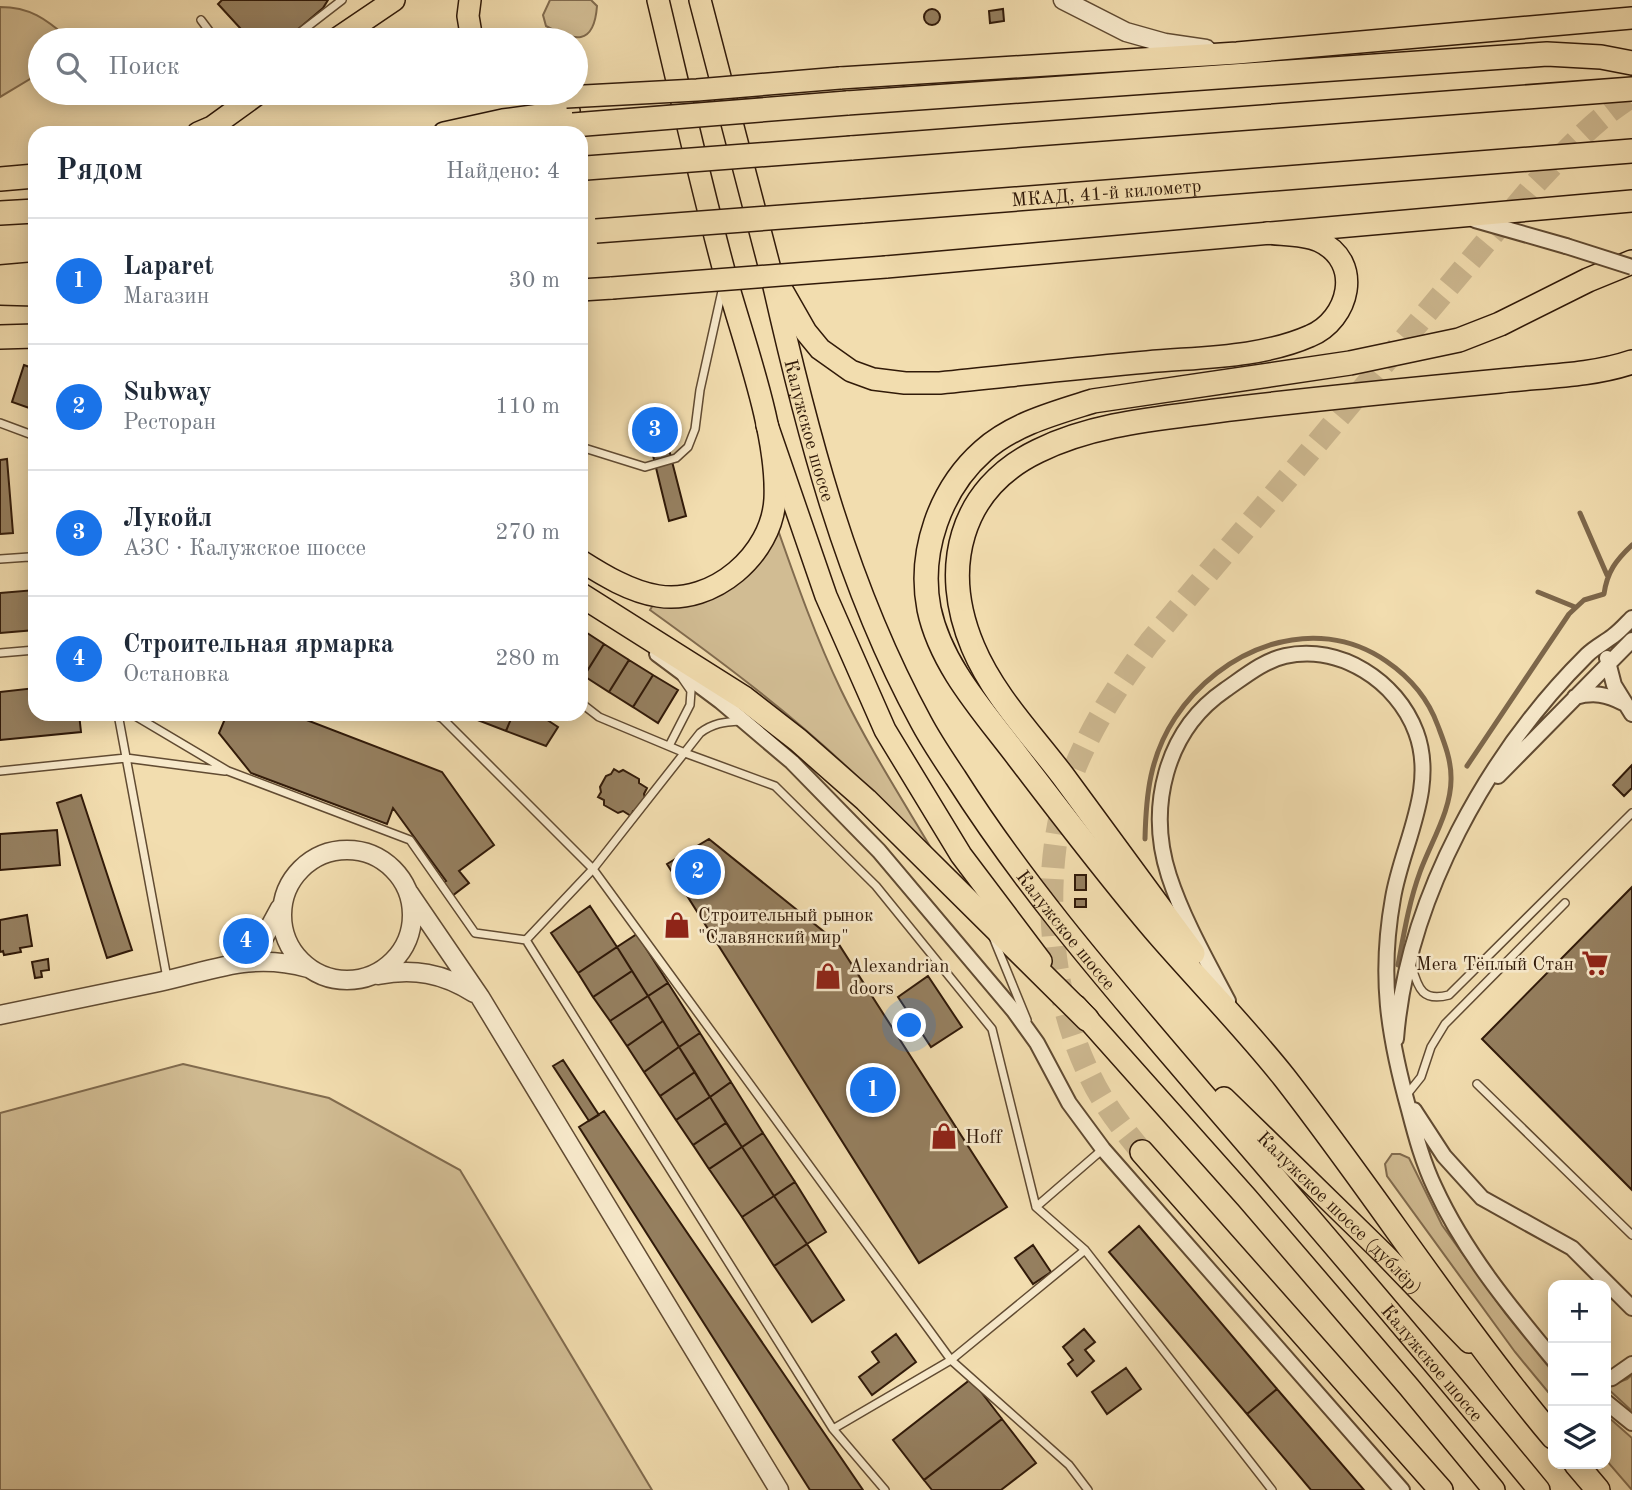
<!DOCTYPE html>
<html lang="ru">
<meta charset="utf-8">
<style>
:root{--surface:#fff;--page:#f2f2f3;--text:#1f2937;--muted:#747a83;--line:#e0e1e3;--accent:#1a73e8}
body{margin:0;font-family:"Old Standard TT",serif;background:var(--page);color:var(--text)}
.controls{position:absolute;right:21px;bottom:21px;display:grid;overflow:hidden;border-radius:14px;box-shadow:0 4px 18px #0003}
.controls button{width:63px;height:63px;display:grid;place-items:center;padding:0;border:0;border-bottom:2px solid var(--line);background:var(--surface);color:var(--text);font:35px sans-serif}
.you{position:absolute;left:910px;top:1026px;width:24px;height:24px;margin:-18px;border:5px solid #fff;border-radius:50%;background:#1a73e8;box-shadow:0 0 0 10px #1a73e833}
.badge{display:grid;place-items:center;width:46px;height:46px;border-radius:50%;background:var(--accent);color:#fff;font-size:23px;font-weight:700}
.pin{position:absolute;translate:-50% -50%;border:4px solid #fff;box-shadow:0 2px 7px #0006}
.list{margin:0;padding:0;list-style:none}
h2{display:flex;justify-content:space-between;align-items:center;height:91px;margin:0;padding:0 28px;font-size:30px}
h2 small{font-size:23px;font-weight:400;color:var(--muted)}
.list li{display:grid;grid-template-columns:46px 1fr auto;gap:21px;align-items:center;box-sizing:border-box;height:126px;padding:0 28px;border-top:2px solid var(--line)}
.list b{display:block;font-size:26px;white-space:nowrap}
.list p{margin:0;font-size:23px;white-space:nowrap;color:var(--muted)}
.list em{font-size:23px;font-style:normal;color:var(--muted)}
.icon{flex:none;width:38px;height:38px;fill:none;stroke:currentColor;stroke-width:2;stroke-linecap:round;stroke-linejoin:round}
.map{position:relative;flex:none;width:1632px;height:1490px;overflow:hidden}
.search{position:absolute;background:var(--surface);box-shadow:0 4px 18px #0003;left:28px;top:28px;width:560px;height:77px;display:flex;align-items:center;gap:18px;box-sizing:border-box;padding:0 24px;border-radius:38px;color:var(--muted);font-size:26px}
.panel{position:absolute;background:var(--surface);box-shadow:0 4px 18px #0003;left:28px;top:126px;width:560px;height:595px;border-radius:21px}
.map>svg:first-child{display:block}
.green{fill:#d1bc93;stroke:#816b4e;stroke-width:2}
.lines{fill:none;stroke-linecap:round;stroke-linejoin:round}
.stream{stroke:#7d674b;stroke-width:5}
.building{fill:#957f5f;stroke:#311a09;stroke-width:2}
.trunk-tunnel{stroke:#cbb68e;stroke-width:23;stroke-dasharray:23 11;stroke-linecap:butt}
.service-casing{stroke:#614b32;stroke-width:10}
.minor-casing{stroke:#614b32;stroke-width:18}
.tertiary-casing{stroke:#614b32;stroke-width:21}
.primary-casing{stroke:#311a09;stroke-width:24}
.trunk-casing{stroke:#311a09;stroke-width:26}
.service{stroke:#f7e9cb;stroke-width:7}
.minor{stroke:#f7e9cb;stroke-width:14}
.tertiary{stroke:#f7e9cb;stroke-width:18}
.primary{stroke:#f2ddaf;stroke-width:21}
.trunk{stroke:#f2ddaf;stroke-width:23}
.minor-bridge-casing{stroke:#614b32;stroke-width:18;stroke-linecap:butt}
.primary-bridge-casing{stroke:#311a09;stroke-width:24;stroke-linecap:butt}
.trunk-bridge-casing{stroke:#311a09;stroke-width:26;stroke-linecap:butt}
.minor-bridge{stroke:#f7e9cb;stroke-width:14}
.primary-bridge{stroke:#f2ddaf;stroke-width:21}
.trunk-bridge{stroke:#f2ddaf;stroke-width:23}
.labels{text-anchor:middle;stroke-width:5;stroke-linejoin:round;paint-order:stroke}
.street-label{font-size:19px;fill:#311a09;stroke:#f7e9cb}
.poi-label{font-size:19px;fill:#311a09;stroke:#f7e9cb;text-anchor:start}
</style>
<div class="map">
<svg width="1632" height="1490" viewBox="0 0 1632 1490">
<rect width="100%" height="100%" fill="#f2ddaf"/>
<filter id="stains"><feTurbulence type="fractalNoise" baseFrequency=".00286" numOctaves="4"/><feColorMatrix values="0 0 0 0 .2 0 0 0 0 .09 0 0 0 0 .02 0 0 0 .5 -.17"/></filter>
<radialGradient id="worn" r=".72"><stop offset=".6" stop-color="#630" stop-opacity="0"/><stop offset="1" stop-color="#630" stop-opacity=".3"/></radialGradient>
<path class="green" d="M550,0H591L597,6C594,47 574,41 546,26L543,15Z
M0,7C30,7 46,19 68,38L67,40H40V73L0,97Z
M778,530C797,584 816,638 841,690C868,746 902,799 934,853C905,824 876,794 846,766C785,709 718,659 650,610L653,605H681Z
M183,1064L329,1098L460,1170L652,1490H0V1113Z
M1392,1154H1400L1409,1158L1442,1225L1505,1313L1553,1372V1398L1515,1352L1387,1176L1385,1164Z
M1632,1375V1411L1606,1387L1627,1379Z
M1606,1415L1632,1438V1490L1606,1460Z"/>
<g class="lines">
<path class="stream" d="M1580,513L1607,575
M1538,592L1575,607
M1467,766L1569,614L1584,600L1604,594C1607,572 1616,560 1632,545
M1145,839C1146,794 1150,756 1175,718C1220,649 1314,611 1386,661C1411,678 1428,698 1438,726C1444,742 1451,759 1451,777C1452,809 1431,842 1420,872C1409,902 1404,933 1398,965"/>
</g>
<path class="building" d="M222,0H328L323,8L296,31L276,40H251L218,4Z
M924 17a8 8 0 1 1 16 0a8 8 0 1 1-16 0Z
M1003,9L1004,21L990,23L989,11Z
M24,365L35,369V410L12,402Z
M639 425a15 15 0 1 1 30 0a15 15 0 1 1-30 0Z
M665,434L686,516L669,521L649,439H658Z
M7,459L13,533L0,534V460Z
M35,590V630L0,633V593Z
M581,629L604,644L584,676L581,674Z
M604,644L629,660L609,692L584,676Z
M629,660L653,675L633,707L609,692Z
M653,675L678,690L658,723L633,707Z
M35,688V714H79L81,732L0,740V692Z
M227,714H291L442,772L494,845L459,871L469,883L452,896L442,883L446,881L393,808L387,824L251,773L219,733Z
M462,714H513L506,731Z
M513,714H538L558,727L546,746L506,731Z
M1632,765V788L1624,796L1613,785Z
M614,769L619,772L623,770L639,779V783L647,788L644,794L645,799L638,810L633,811L631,816L623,811L618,813L604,805V800L598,797L601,792L600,787L606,776L611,774Z
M81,795L132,950L107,958L57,803Z
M57,830L60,865L0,870V834Z
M709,839L838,943L1007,1207L919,1263L667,864Z
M1075,875H1086V890H1075Z
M1632,887V1190L1482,1039Z
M1075,899H1086V907H1075Z
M590,906L617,947L578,973L551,933Z
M27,915L32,946L20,948L21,952L4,955L3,951L0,952V920Z
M637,934L668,983L648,996L617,947Z
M617,947L632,971L593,997L578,973Z
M48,959L49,970L41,971L42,977L35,978L32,962Z
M632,971L648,996L610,1021L593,997Z
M928,976L962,1027L931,1047L898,997Z
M668,983L700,1033L679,1047L648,996Z
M648,996L663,1021L627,1046L610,1021Z
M663,1021L679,1047L644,1072L627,1046Z
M700,1033L731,1082L710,1097L679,1047Z
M679,1047L695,1072L660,1096L644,1072Z
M563,1060L599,1115L589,1121L553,1066Z
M695,1072L710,1097L676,1120L660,1096Z
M731,1082L763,1133L742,1147L710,1097Z
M710,1097L726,1123L693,1145L676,1120Z
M604,1111L863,1490H810L579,1127Z
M726,1123L742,1147L709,1169L693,1145Z
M763,1133L795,1182L774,1196L742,1147Z
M742,1147L774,1196L742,1217L709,1169Z
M795,1182L826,1232L807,1244L774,1196Z
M774,1196L807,1244L774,1266L742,1217Z
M1139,1226L1277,1389L1247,1414L1109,1252Z
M807,1244L844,1300L812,1322L774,1266Z
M1033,1245L1051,1272L1033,1284L1015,1258Z
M1084,1329L1095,1342L1085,1350L1094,1361L1077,1376L1068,1364L1073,1360L1063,1347Z
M896,1334L916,1362L872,1395L859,1377L879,1362L872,1352Z
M1126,1368L1141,1389L1107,1414L1092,1392Z
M971,1379L1002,1419L924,1480L893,1440Z
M1277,1389L1364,1490H1311L1247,1414Z
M1002,1419L1036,1463L1001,1490H932L924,1480Z"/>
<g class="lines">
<path class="trunk-tunnel" d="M1142,1152C1123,1129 1104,1105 1091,1078C1046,989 1038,857 1076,765C1095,720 1121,681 1150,642L1534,185C1564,153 1595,119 1632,96"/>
<defs>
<path id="service" d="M201,20L216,40
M296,40L298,34L342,0
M0,423L35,436
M581,447L645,467L676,458L688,447L695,429L700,390L722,291
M0,559L29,557L35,560
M0,653L35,650
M581,703L599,717L685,753L775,786L876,886L992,1029L1036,1207L1085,1250L1272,1490
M118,714L167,978
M132,714L228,771L410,840L475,933L526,940L833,1429L885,1490
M432,714L442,718L593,869L951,1360L1069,1465L1088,1490
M669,746L690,705L691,691L682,678
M0,771L126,758L225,771
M993,937L1027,1020
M526,940L593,869L700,733C713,723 724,722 740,721
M1412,967C1418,989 1423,1002 1449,995L1632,813
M1477,1084L1632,1235
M1405,1097L1421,1077L1431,1047L1445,1024L1565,903
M1036,1207L1103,1149
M833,1429L951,1360L1085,1250"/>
<path id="minor" d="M1475,220L1566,246
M657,654L720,701L792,762L879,851L1014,1011L1037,1043L1069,1103L1103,1149L1402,1490
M1607,658L1614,685L1632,714
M1575,697C1593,692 1607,694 1623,703
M1498,776L1632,640
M1228,1001C1207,961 1183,919 1169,876C1147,808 1165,731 1225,690C1244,677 1263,661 1285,656C1340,644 1397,681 1416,732C1437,788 1402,844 1393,898C1379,976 1388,1034 1409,1110C1416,1137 1423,1163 1435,1188C1464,1251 1509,1306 1553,1359
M1396,1039C1407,899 1488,753 1587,655C1595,647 1604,643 1613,636C1620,631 1626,624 1632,618
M1414,1110L1444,1156L1482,1198L1572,1248L1632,1308
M1606,1379L1612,1378L1632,1364
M1606,1402L1632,1423"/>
<path id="tertiary" d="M1063,0L1126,32L1165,43L1206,49
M282 915a65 65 0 1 1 130 0a65 65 0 1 1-130 0Z
M409,893L480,997L779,1490
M237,962L260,945L280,908
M378,975C413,968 443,973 474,993
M0,1015C53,1004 106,993 159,982C214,970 251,952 308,968"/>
<g id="primary">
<path d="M470,0L468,16L472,40"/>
<path d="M700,0L770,269L806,332L820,349L851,371L873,379L905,383H940C1009,376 1078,368 1147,362C1200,357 1260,358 1310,336C1349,320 1364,262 1319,241C1304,234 1283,235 1267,233"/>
<path d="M335,40L394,0"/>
<path d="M840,78L1237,53L1632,18"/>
<path d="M524,93L550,97H566"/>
<path d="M198,133L212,127L259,93"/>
<path d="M444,133L503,120L569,111"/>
<path d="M886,267L1632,201"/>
<path id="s1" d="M770,269C805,425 844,581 921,722C931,741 944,760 956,778C1027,890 1115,990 1201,1091C1315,1223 1428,1355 1539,1490"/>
<path d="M581,290L612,288"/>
<path d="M0,294L35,295"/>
<path d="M767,425L826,596L885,730L961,855L1041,961"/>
<path d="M581,561C603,575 631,592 658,596C713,605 772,555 775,499C778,433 744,343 726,278C701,186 680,92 658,0"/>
<path d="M1076,1006L1247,1198L1409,1387L1494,1490"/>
<path id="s2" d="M1224,1098L1385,1255L1469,1342"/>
</g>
<g id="trunk">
<path d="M847,103L1547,54L1601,57L1632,63"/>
<path d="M488,133L573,125"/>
<path d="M851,148L1632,89"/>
<path d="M0,179L35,176"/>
<path id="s3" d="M862,211L1632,151"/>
<path d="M0,213L35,211"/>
<path d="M0,277L35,274"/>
<path d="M0,337L35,336"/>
<path d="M581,595L744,698L798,740L866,800L1087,1019"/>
<path d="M1193,953C1150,894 1107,835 1063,776C1032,735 993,695 973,647C940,569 959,489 1038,451C1093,424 1155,419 1215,411C1310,399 1405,390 1500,381C1543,376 1591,376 1632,362"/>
<path d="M1142,1152L1441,1490"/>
<path d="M1553,1437C1457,1322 1376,1195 1284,1077C1245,1028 1201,983 1160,936C1110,878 1064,817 1018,757C984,712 941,666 929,609C918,552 940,489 983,451C1013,424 1055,413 1093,401L1350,363L1459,340L1500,324L1588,280L1632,262"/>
<path d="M1576,1464L1598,1490"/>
</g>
</defs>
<use href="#service" class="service-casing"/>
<use href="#minor" class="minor-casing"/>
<use href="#tertiary" class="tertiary-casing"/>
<use href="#primary" class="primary-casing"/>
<use href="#trunk" class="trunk-casing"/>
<use href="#service" class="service"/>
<use href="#minor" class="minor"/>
<use href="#tertiary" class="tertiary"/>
<use href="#primary" class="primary"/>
<use href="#trunk" class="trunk"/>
<defs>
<path id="minor-bridge" d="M1566,246L1632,267"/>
<path id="primary-bridge" d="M566,97L697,90L840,78
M612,288L886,267"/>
<path id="trunk-bridge" d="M573,125L847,103
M586,168L851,148
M596,231L862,211"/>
</defs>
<use href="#minor-bridge" class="minor-bridge-casing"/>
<use href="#primary-bridge" class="primary-bridge-casing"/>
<use href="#trunk-bridge" class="trunk-bridge-casing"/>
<use href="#minor-bridge" class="minor-bridge"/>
<use href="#primary-bridge" class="primary-bridge"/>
<use href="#trunk-bridge" class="trunk-bridge"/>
</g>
<defs>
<symbol id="shop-bare" viewBox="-9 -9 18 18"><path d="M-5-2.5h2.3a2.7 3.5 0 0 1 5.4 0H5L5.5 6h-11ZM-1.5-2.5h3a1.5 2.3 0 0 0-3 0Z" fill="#8f2418" stroke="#f7e9cb" stroke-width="2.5" paint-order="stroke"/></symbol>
<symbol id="supermarket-bare" viewBox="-9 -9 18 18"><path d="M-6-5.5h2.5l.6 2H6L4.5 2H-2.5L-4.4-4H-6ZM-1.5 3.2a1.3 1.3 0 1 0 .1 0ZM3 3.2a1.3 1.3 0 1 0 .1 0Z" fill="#8f2418" stroke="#f7e9cb" stroke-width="2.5" paint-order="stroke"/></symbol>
</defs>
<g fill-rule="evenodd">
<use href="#shop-bare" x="658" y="906" width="38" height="38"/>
<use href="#supermarket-bare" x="1576" y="944" width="38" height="38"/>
<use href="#shop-bare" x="809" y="957" width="38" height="38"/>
<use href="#shop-bare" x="925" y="1117" width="38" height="38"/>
</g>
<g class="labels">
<g class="street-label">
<text dy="7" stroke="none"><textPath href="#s3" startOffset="245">МКАД, 41-й километр</textPath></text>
<text dy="7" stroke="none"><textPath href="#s1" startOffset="166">Калужское шоссе</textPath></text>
<text dy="7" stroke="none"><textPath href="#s1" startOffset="733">Калужское шоссе</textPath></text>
<text dy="7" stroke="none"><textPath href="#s2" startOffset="163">Калужское шоссе (дублёр)</textPath></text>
<text dy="7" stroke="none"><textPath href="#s1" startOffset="1300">Калужское шоссе</textPath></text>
</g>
<g class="poi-label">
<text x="698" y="921">Строительный рынок<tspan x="698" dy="22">"Славянский мир"</tspan></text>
<text x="1574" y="970" text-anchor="end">Мега Тёплый Cтан</text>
<text x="849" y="972">Alexandrian<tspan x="849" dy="22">doors</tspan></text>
<text x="965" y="1143">Hoff</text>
</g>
</g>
<rect width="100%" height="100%" filter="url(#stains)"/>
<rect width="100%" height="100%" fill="url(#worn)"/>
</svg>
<div class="controls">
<button>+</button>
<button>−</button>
<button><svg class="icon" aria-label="layers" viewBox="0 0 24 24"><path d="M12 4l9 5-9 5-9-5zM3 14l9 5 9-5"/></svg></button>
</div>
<div class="you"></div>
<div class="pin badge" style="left:873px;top:1090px">1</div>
<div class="pin badge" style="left:698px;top:872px">2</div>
<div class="pin badge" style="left:655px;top:430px">3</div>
<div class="pin badge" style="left:246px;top:941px">4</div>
<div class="search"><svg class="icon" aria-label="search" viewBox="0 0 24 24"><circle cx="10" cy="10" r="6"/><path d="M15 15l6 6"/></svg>Поиск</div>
<section class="panel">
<h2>Рядом<small>Найдено: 4</small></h2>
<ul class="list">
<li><span class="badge">1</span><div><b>Laparet</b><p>Магазин</p></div><em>30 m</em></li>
<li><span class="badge">2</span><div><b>Subway</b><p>Ресторан</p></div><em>110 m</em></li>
<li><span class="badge">3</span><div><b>Лукойл</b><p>АЗС · Калужское шоссе</p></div><em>270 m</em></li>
<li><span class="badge">4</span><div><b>Строительная ярмарка</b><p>Остановка</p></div><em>280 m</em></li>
</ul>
</section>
</div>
